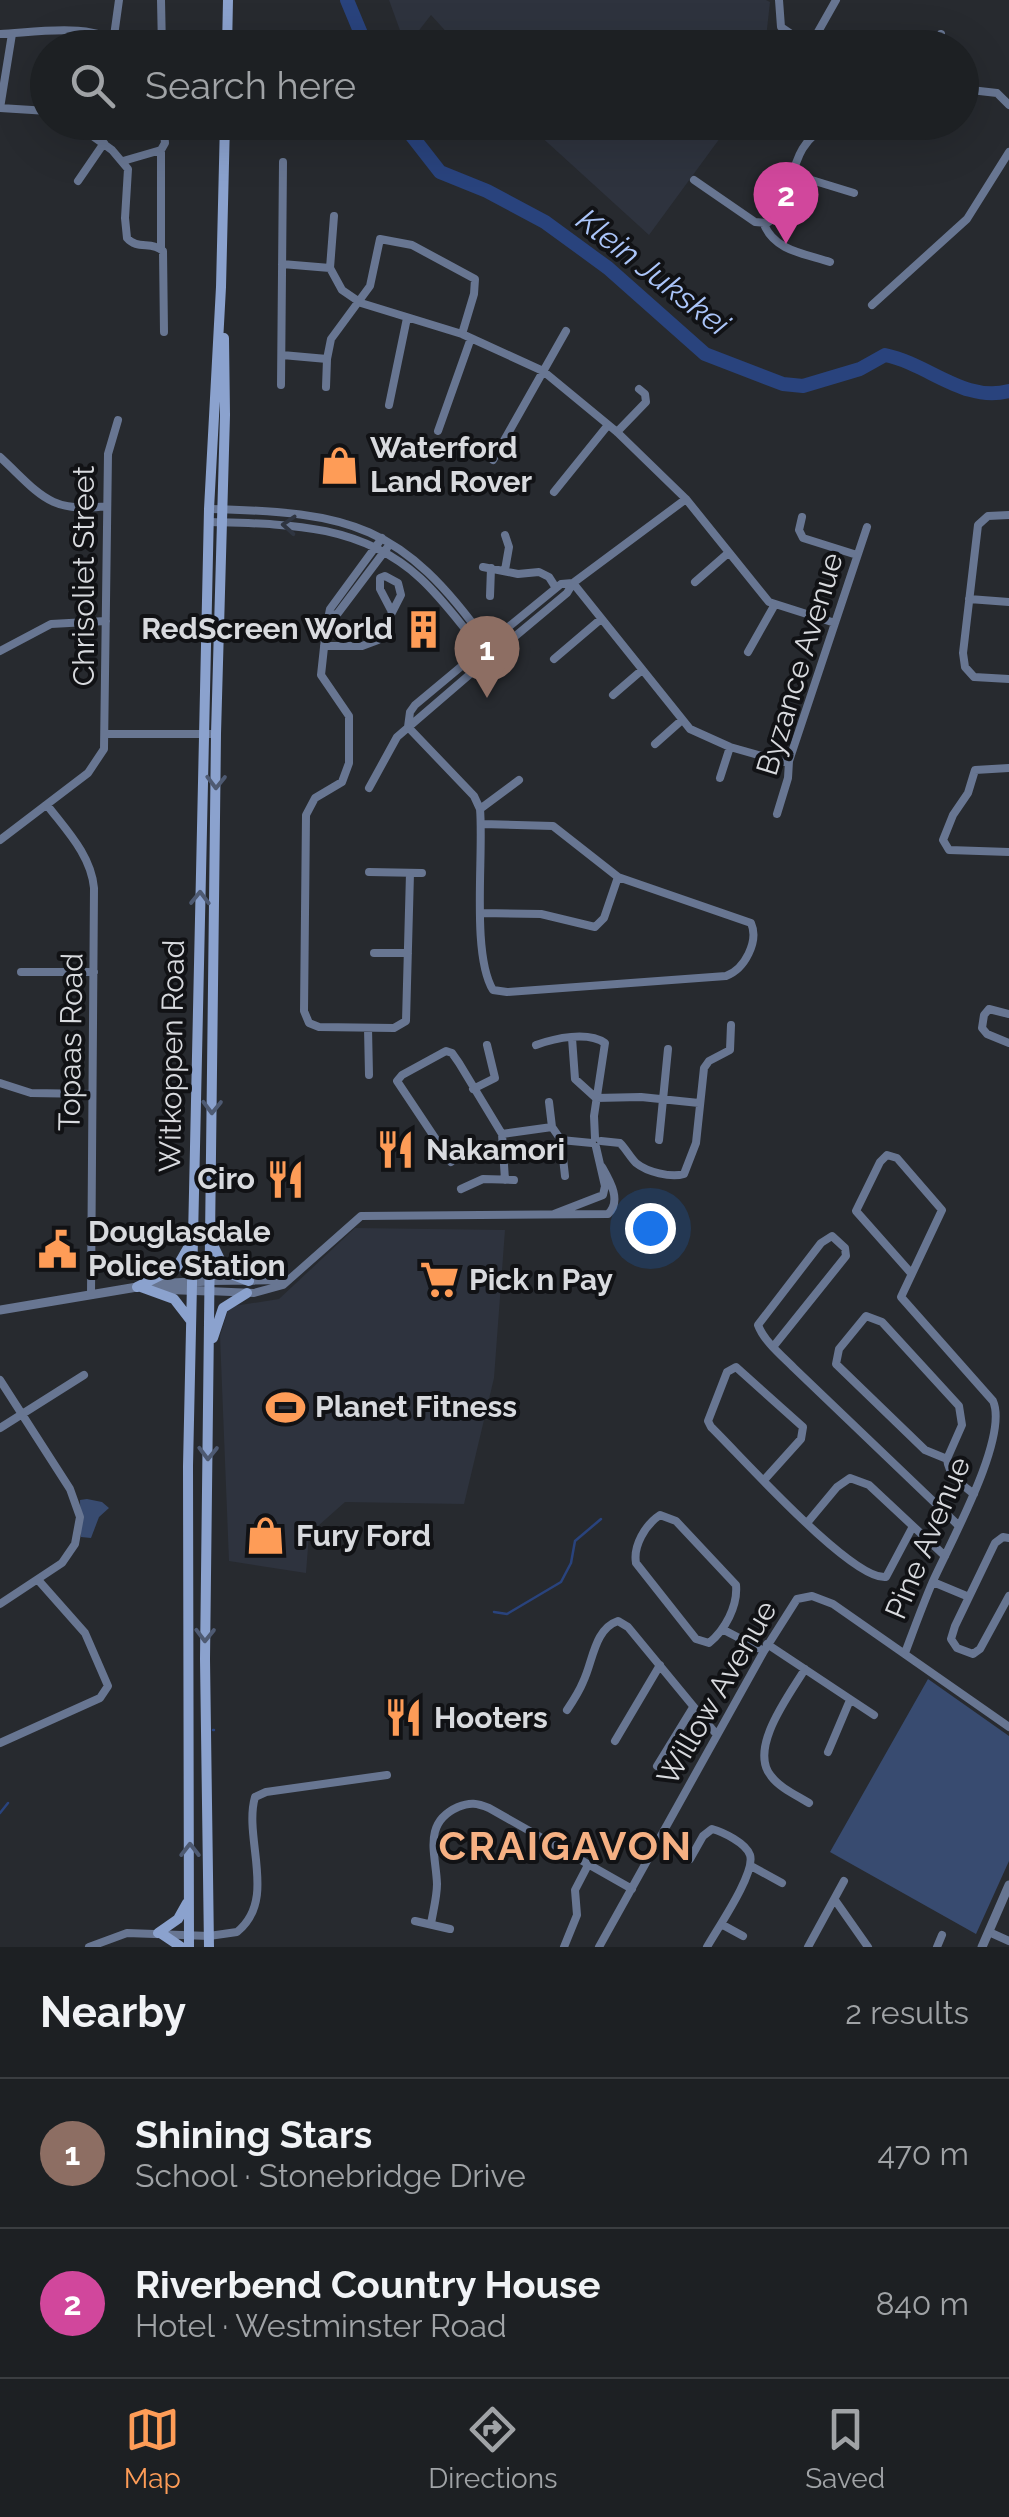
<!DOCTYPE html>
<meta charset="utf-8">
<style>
:root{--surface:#1d2023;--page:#2a2d30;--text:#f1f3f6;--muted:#a0a3a6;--line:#3b3e41;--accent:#fe9c57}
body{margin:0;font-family:Raleway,sans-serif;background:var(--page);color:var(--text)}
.you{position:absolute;left:650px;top:1228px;width:35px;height:35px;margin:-25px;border:8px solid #fff;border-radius:50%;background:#1a73e8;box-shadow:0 0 0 15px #1a73e833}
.badge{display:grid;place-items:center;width:65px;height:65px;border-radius:50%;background:var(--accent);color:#fff;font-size:32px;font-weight:700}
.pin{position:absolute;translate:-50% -82px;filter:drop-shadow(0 2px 5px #0008)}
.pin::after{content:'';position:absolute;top:52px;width:35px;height:30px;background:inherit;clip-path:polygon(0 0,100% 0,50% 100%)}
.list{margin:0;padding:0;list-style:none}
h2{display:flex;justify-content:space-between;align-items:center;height:130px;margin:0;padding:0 40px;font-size:42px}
h2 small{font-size:32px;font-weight:400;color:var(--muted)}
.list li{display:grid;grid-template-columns:65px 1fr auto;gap:30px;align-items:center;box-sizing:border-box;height:150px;padding:0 40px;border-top:2px solid var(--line)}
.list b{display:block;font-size:38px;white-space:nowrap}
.list p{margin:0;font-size:32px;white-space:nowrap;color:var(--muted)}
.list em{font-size:32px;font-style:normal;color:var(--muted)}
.icon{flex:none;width:55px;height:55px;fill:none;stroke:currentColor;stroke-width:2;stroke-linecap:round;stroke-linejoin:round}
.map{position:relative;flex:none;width:1009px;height:1947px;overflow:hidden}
.search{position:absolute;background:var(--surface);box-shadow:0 10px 40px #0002;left:30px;right:30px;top:30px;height:110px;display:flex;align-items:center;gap:25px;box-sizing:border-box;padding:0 35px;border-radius:55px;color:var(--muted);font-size:38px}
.sheet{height:430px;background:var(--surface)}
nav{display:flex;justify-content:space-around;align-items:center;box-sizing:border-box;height:140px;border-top:2px solid var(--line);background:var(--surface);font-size:28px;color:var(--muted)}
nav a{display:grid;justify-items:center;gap:5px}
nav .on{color:var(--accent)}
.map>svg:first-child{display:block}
.built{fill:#2e333e}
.green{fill:#384b70}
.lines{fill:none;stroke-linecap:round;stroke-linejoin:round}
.stream{stroke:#29437d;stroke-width:2.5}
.river{stroke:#29437d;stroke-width:14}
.minor{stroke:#687692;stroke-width:8}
.tertiary{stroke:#687692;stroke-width:9}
.secondary{stroke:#8ba2ce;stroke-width:10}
.oneway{stroke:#2f3541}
.oneway2{stroke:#4e5a72}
.labels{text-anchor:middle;stroke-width:8;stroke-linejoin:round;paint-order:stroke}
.poi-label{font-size:30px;font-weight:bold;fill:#d8dade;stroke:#111215;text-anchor:start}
.street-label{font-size:30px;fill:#d8dade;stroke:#111215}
.water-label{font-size:32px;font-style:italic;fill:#abc5f9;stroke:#111215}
.district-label{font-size:40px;font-weight:bold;letter-spacing:2.5px;fill:#f5b083;stroke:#111215}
</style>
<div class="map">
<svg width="1009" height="1947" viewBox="0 0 1009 1947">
<rect width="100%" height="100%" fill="#272a2f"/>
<path class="built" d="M389,0H766L770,2L765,47L461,48L431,15L406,47Z
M521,123L731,122V123L649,235L537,133Z
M355,1228L505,1230L494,1378L464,1504L345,1502L309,1534L306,1573L229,1561L220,1336L228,1310L234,1306L279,1299Z"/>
<path class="green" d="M87,1499L102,1502L109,1508L99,1517L91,1538L81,1537L80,1500Z
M928,1679L1009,1736V1861L976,1934L830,1852Z"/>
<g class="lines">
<path class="stream" d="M494,1612L507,1614L561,1582L571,1563L575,1541L601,1519
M213,1730H214
M0,1813L8,1803"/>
<path class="river" d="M347,0L367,48
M401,122L440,172L487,191L545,222L608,268L705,354L783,384L803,386L860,369L885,355C929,364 964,403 1009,391"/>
<path class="minor" d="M161,0L162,48
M779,0L781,27L812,48
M0,34C39,32 95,21 127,48
M810,46L836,0
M116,48L114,36L119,0
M939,48L941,34
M962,89L997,93L1009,105
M0,108L12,34
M0,108L48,111
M73,122L112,150L128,169L125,218L127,238C137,250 152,241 163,251L164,332
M97,138L108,122
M161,150V248
M123,161L161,150L165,143L163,122
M792,174L854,193
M694,180L755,222L767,223C802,201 778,147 834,122
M78,181L104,143
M334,216L330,268L342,290L361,303L462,334L543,371L617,432L686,499L769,602L835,623
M764,224C774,251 806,254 830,262
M282,264L330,268
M872,305L967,219L1009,152
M282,355L327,359
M281,385L283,162
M326,387L327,359L331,339L370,286L380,239L412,245L475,279L474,294L462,334
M389,405L407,318
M438,431L471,338
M617,432L646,402L645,394L639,389
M0,457C40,494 49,514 107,506
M493,460L566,331
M554,492L608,425
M209,509C351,512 402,524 487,643
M1009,515L988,516L978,525L963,653L965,667L974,677L1009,679
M802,517L799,530L803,538L857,555
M209,522C285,524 360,523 420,578C443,599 461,625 481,648
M382,538L330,609L326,629L321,675L349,716V763L342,782L315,798L306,815L304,1011L309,1023L319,1027L394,1028L406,1021L410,873
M483,567L518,574L539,572L549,577L556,588
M505,570L509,547L505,535
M695,582L727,554
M573,583L690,729L730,747L783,762L789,761
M490,596L491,568
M969,599L1009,602
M330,617L338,613L387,548
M489,643L561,584L573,583
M324,646H362L378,640L401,595L398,583L385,576L380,578V589L392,612
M0,651L51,624L106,621
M748,652L774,606
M494,654L567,593L573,583L686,499
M554,659L601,619
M613,695L642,670
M408,727L474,796L480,809C484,853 471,954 493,990L507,992L726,976C745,969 759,941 751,923L618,877L553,826L482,824
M408,727L410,712L415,705L481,650
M106,734H216
M655,744L682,720
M1009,768L975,770L968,793L953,815L943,840L949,850L1009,852
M720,778L730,747
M369,788L397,737L490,657
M47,805C66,830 91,855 94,888L91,1295
M480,809L519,780
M777,814L788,778L789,761L867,527
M0,840L88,773L104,749L108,454L118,420
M369,872L422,873
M482,913L541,914L595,927L604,918L618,877
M374,953H408
M21,972H94
M1009,1014L989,1009L984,1015L982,1028L987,1034L1009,1043
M368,1028L369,1075
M572,1038L575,1079L596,1098L641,1097L699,1103
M536,1045C555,1038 588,1031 605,1043L594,1116L595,1138
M0,1083L31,1093L92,1094
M473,1089L495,1078L487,1045
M549,1102L552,1127L561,1140L565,1176
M502,1134L552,1127
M561,1140L592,1143
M659,1140L668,1049
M601,1141L620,1143C626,1149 630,1157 636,1163C647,1172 671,1178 684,1174L696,1143L704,1068L709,1061L730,1050L731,1025
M451,1162L397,1081L402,1075L446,1051L452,1053L459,1063L502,1134L505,1180
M461,1189L483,1179L514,1180
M554,1214L603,1195L605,1186L596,1147
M209,1281L287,1280
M208,1291L254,1293L283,1285L361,1216L608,1214C622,1201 610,1181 602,1167
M773,1347L846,1256L845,1248L832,1236L821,1243L758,1325C764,1341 781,1355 794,1368L959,1526
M0,1380L70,1489L80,1517L75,1544L62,1563L0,1604
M0,1428L84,1375
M947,1459L925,1450L836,1364L839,1349L866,1316L882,1322L959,1406L962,1425L947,1459C949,1476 961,1484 974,1494
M765,1479L801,1439L803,1427L736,1367L727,1372L708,1421L711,1427C740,1455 852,1581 886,1577L912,1528
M660,1515L676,1521L736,1585C738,1606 725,1630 709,1643L696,1639L636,1563C633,1546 645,1525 660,1515Z
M807,1523L837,1487L850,1478L869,1485L945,1556
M1009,1538L1003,1537L995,1543L955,1626L951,1639L957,1648L973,1654L980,1649L1009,1596
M933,1582L969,1597
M722,1629L764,1651
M767,1644L874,1715
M905,1653C914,1629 923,1604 933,1581C950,1543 1009,1437 993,1401L901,1297L942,1210L897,1158L887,1155L880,1162L856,1211L910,1272
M805,1669C790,1694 748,1748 771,1776C780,1788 796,1795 809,1803
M567,1710C573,1701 579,1692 583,1682C593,1662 594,1629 618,1621L628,1627L717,1735
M615,1741L660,1665
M0,1743L100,1698L108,1686L85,1633L39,1581
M828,1752L850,1700
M657,1766L692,1709
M690,1859L703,1836L712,1829C723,1832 746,1843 750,1855C756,1873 717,1929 707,1947
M751,1866L782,1883
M835,1900L868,1947
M415,1921L450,1929
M431,1924C433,1911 437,1897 437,1884C436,1854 422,1823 458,1807C470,1802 477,1803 489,1808L632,1889
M721,1924L743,1936
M989,1932L1009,1941
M89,1947L127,1933L209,1936L237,1932C278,1899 243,1839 255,1797L266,1792L387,1775
M564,1947L577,1915L575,1890L588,1865
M599,1947L764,1651L797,1599L812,1596L833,1604L1009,1727
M808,1947L844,1881
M937,1947L942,1935"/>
<path class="tertiary" d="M156,1289L208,1291
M0,1310L155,1284L209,1281
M982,1947L1009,1885"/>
<path class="secondary" d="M227,48L228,0
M213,1245L226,1272L249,1281
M137,1287L177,1267L189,1246
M141,1287L174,1299L191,1321
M213,1338L223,1308L247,1293
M158,1933L178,1919L187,1903
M162,1934L181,1947
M189,1947L188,1466L209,509L221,287L225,122
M209,1947L205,1659L216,734L225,415L224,338"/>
</g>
<defs><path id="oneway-chevron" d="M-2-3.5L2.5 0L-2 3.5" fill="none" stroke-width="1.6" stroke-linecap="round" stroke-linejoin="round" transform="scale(2.5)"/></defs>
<use class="oneway" href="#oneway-chevron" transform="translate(289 525) rotate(-176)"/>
<g class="oneway2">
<use href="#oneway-chevron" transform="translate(216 782) rotate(91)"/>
<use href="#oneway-chevron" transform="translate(200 898) rotate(-89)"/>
<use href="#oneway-chevron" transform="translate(212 1107) rotate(91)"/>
<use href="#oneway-chevron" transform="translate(208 1453) rotate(91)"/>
<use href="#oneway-chevron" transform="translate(205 1635) rotate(91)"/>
<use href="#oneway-chevron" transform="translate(190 1850) rotate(-90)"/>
</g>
<defs>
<symbol id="shop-bare" viewBox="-9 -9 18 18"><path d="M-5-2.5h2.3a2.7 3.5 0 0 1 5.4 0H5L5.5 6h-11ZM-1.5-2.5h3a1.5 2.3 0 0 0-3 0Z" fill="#fe9c57" stroke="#111215" stroke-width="2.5" paint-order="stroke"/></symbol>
<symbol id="building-bare" viewBox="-9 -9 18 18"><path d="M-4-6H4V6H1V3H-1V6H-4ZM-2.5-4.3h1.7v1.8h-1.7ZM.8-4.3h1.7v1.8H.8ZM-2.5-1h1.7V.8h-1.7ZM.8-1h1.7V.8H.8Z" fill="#fe9c57" stroke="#111215" stroke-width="2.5" paint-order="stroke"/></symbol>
<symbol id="restaurant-bare" viewBox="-9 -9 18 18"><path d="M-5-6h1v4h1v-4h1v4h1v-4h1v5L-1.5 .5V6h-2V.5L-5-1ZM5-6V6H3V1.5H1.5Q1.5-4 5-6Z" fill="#fe9c57" stroke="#111215" stroke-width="2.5" paint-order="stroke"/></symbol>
<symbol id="civic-bare" viewBox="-9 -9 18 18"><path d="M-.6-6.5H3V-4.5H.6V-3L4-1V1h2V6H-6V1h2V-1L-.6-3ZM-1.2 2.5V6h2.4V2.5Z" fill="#fe9c57" stroke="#111215" stroke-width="2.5" paint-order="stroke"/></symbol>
<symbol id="supermarket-bare" viewBox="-9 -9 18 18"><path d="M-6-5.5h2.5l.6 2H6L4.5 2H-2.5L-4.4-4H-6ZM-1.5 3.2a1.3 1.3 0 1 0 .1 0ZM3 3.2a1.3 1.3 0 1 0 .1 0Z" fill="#fe9c57" stroke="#111215" stroke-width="2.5" paint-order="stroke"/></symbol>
<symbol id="stadium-bare" viewBox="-9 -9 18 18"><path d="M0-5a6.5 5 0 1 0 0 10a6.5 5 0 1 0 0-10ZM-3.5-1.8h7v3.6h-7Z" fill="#fe9c57" stroke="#111215" stroke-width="2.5" paint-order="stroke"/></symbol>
</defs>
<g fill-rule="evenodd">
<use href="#shop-bare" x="312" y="438" width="55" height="55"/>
<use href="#building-bare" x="396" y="602" width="55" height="55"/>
<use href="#restaurant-bare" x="368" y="1122" width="55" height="55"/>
<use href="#restaurant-bare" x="258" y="1152" width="55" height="55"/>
<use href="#civic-bare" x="30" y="1222" width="55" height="55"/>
<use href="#supermarket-bare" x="412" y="1252" width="55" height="55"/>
<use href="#stadium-bare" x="258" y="1380" width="55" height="55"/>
<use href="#shop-bare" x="238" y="1508" width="55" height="55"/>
<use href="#restaurant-bare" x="376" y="1690" width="55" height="55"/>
</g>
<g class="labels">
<g class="poi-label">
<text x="370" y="458">Waterford<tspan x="370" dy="34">Land Rover</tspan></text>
<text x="393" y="639" text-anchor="end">RedScreen World</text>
<text x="426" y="1160">Nakamori</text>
<text x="255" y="1189" text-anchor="end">Ciro</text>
<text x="88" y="1242">Douglasdale<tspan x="88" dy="34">Police Station</tspan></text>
<text x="469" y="1290">Pick n Pay</text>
<text x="315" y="1417">Planet Fitness</text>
<text x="296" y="1546">Fury Ford</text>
<text x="434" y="1728">Hooters</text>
</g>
<g class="street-label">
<text transform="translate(84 576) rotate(-90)" y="10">Chrisoliet Street</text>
<text transform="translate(800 664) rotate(-73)" y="10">Byzance Avenue</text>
<text transform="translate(71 1042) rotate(-89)" y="10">Topaas Road</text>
<text transform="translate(172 1056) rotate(-89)" y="10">Witkoppen Road</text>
<text transform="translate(928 1538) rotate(-67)" y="10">Pine Avenue</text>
<text transform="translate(717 1693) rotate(-60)" y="10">Willow Avenue</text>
</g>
<g class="water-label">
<text transform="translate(653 272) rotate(38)" y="11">Klein Jukskei</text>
</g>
<g class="district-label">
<text x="566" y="1860">CRAIGAVON</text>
</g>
</g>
</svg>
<div class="you"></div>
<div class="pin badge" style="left:487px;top:698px;background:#8d6e63">1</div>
<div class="pin badge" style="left:786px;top:244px;background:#d1479c">2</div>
<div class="search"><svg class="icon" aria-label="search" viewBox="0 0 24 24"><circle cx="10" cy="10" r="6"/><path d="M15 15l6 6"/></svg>Search here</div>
</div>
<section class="sheet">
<h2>Nearby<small>2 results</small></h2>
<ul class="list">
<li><span class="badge" style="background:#8d6e63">1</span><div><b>Shining Stars</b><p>School · Stonebridge Drive</p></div><em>470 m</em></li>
<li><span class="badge" style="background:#d1479c">2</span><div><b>Riverbend Country House</b><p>Hotel · Westminster Road</p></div><em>840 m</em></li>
</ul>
</section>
<nav>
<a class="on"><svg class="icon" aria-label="map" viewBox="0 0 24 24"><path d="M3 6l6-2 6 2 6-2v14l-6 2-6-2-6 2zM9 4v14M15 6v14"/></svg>Map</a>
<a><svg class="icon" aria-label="directions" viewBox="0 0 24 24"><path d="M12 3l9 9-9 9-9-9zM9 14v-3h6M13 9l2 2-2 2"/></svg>Directions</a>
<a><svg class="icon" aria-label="saved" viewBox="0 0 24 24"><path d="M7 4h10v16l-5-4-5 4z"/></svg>Saved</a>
</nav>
